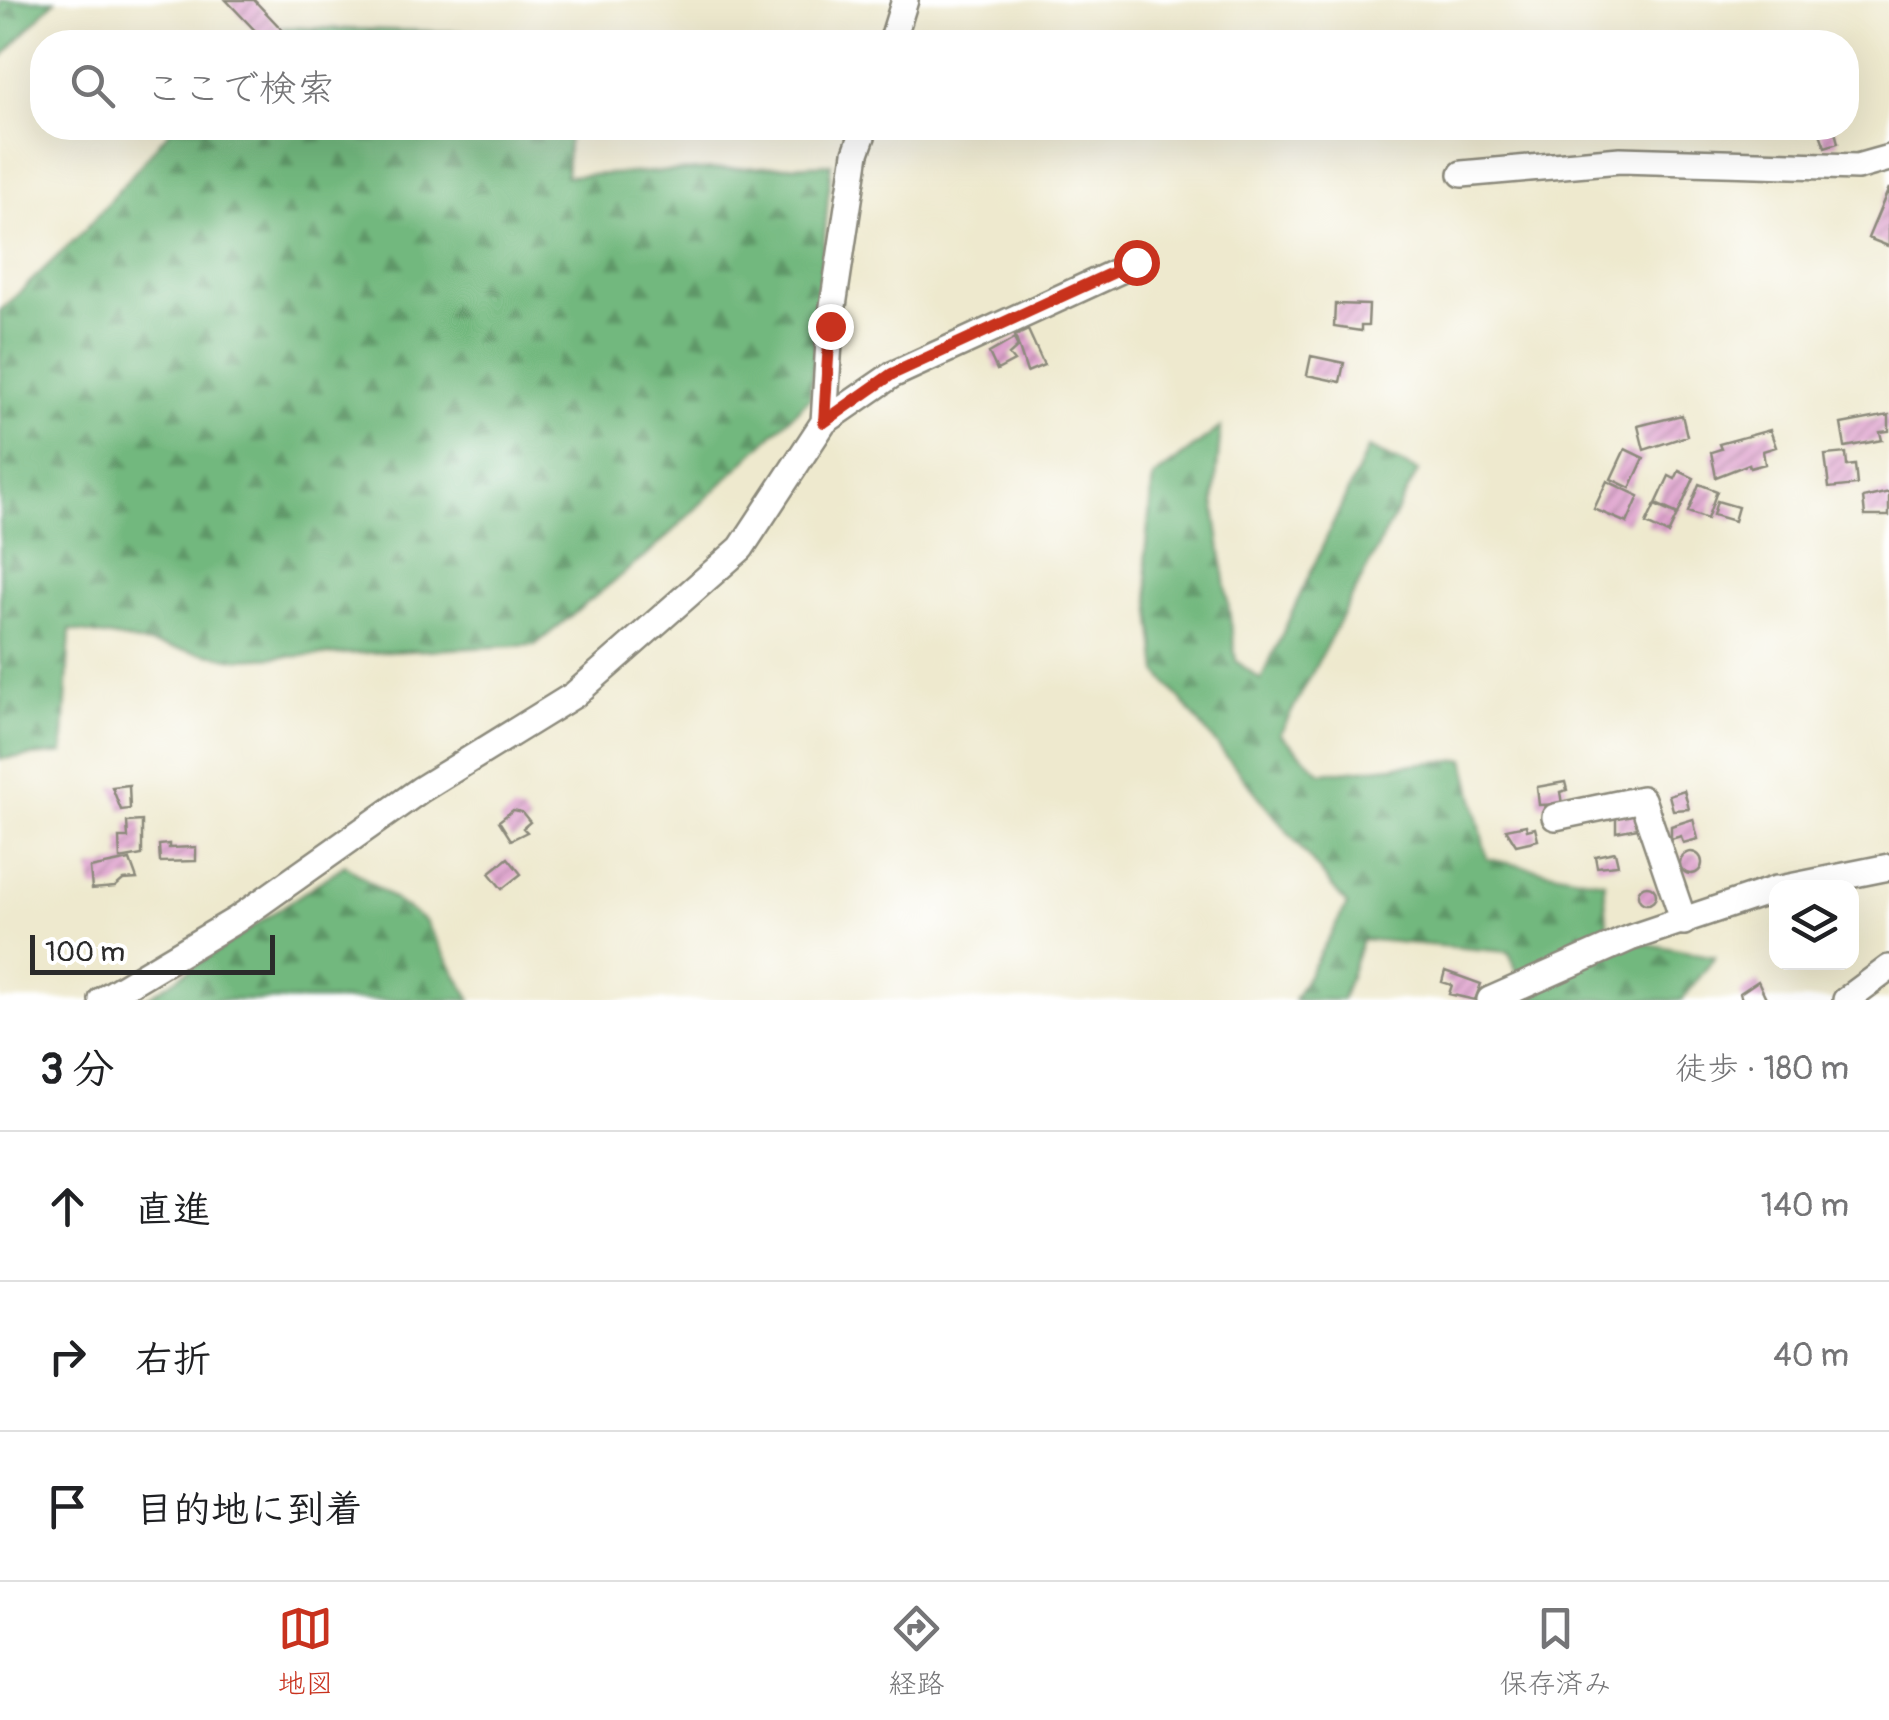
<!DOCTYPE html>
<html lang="ja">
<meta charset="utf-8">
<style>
:root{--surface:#fff;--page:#f2f2f2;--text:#202124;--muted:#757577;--line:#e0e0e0;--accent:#c8321e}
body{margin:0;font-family:Pangolin,"Klee One",sans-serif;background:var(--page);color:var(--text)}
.controls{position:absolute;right:30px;bottom:30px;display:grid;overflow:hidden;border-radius:20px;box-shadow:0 10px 40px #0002}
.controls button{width:90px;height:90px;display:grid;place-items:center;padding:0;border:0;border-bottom:2px solid var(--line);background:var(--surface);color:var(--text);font:50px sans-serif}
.scale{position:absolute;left:30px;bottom:25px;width:245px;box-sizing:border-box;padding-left:10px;border:5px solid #2b2b2b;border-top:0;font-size:28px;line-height:35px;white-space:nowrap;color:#2b2b2b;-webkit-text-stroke:8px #fff;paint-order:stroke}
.stop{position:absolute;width:30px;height:30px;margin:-22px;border:8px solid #c8321e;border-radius:50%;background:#fff}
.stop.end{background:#c8321e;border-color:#fff;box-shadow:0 2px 10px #0008}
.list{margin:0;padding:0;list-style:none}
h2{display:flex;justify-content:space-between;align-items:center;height:130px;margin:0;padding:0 40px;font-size:42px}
h2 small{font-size:32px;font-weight:400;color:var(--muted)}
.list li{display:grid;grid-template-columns:65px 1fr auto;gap:30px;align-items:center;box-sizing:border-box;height:150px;padding:0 40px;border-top:2px solid var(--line)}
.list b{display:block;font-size:38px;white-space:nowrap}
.list em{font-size:32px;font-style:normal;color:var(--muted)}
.icon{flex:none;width:55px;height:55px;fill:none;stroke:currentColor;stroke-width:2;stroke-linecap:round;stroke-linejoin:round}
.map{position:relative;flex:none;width:1889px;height:1000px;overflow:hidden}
.search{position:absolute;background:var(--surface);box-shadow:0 10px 40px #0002;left:30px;right:30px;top:30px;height:110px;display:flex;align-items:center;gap:25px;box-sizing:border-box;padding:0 35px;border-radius:40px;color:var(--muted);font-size:38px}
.sheet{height:580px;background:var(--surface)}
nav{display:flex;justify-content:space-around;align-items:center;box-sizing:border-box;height:140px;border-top:2px solid var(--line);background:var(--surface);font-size:28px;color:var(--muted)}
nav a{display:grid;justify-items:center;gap:5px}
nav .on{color:var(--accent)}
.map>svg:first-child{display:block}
.forest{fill:url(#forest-firs);stroke:#4e7254;stroke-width:2.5}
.building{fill:url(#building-hatch)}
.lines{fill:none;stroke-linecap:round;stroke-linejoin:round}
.minor-casing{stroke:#8c8a7c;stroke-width:30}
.minor{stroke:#fff;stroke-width:25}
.route{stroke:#c8321e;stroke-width:12}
</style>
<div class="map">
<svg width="1889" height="1000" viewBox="0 0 1889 1000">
<defs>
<pattern id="forest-firs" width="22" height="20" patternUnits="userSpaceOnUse" patternTransform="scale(2.5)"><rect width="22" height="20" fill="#72b87e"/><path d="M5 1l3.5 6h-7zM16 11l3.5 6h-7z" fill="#5e9667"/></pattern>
<pattern id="building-hatch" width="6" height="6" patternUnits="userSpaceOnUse" patternTransform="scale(2.5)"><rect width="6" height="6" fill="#dfa3cd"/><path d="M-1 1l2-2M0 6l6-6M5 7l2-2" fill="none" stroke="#b585a7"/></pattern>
</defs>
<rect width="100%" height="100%" fill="#fff"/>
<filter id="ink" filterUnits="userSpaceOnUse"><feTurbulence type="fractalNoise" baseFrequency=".01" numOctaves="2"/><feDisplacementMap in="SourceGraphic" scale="20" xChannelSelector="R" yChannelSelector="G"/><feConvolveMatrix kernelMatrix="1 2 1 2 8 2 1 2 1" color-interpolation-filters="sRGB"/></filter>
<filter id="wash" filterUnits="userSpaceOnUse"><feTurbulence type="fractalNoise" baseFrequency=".0048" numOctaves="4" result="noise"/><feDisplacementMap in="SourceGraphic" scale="40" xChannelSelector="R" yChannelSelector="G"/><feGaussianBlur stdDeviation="2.25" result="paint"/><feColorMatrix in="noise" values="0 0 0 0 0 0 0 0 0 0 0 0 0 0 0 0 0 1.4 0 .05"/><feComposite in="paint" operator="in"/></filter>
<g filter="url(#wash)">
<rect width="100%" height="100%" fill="#eee9ce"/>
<path class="forest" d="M0,0H55L0,59Z
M261,27L547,34L576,41L247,42Z
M172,128H569L566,176L831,164L810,398L656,547L535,645L236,659L70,630L63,753L0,759V311L84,231Z
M1221,427L1214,501L1236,661L1261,680L1368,448L1418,471L1280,734L1321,773L1465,759L1487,859L1604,882L1608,936L1715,957L1682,1000H1521L1525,991L1509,952L1362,939L1342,1000H1294L1347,905L1158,672L1145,556L1153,478Z
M345,865L425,921L471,1000H144Z"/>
<g id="blocks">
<path class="building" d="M226,0H254L287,35L279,42H266Z
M1818,128H1834L1838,143L1825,147Z
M1889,188V243L1888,246L1868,238Z
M1335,304L1369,305L1368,326H1361V331L1334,327Z
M1028,330L1044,365L1027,372L1015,336Z
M1014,339L1018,347L1009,355L1014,361L997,370L989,353Z
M1311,356L1344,363L1340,382L1307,375Z
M1682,415L1687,436L1644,450L1638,426Z
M1889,415V431L1880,432L1882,440L1845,447L1841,424Z
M1770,430L1776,447L1763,451L1765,464L1750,468L1749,464L1716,477L1711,452L1721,449L1719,444Z
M1625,449L1644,458L1630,488L1611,479Z
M1846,453L1847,466L1855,465L1857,485L1829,488L1825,455Z
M1679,471L1694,478L1678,514L1656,504L1669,476L1675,479Z
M1607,481L1639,496L1627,523L1594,509Z
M1699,484L1717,491L1707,519L1688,512Z
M1889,492V516H1865L1863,498Z
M1717,501L1738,507L1734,521L1713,515Z
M1655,505L1677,515L1668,534L1646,524Z
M1565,782L1567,790L1560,792L1562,804L1539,805L1537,787Z
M129,785L130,809L121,810L112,787Z
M1684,790L1689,809L1673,810L1669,795Z
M513,810L522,812L530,822L523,828L527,832L511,840L499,821Z
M1635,811L1638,828L1616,832V815Z
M1693,819L1698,839L1683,843L1681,836L1671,839V826Z
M142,821V855L120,859L119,838H128L127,822Z
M1526,825L1527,830L1535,828L1538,840L1516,845L1506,829Z
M169,844V848L196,847V861L160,862L159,845Z
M1615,852L1618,865L1597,867L1595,856Z
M1680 863a11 11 0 1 1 22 0a11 11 0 1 1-22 0Z
M508,858L521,874L502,889L489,873Z
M130,860L137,879L123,880L115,887L92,889L90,868Z
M1638 895a9 9 0 1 1 18 0a9 9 0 1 1-18 0Z
M1445,971L1481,984L1475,1000L1449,994L1452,985L1442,982Z
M1758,981L1767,1000H1742L1740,993Z"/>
</g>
</g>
<g filter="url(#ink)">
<use href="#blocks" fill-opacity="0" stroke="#8c8a7c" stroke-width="2.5"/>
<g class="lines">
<defs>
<path id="minor" d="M892,42L905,0
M1462,174L1620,160L1857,167L1889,158
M824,422L830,326L856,153L865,128
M1555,817L1642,799L1684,922
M1785,888L1889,867
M102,1000L236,920L420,790L574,695L741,548L824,422L892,375L1136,263
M1490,1000L1630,938L1776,889
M1846,1000L1889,968"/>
</defs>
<use href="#minor" class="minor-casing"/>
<use href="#minor" class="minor"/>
</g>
</g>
<g class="lines" filter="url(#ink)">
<path class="route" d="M830,326L824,422L892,374L1136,262"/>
</g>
</svg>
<div class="controls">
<button><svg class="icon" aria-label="layers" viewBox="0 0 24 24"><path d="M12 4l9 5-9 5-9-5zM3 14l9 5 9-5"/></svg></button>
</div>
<div class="scale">100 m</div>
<div class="stop" style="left:1136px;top:262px"></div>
<div class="stop end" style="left:830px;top:326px"></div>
<div class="search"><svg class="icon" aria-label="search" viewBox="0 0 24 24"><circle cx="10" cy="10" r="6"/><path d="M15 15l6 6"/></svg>ここで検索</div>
</div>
<section class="sheet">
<h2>3 分<small>徒歩 · 180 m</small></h2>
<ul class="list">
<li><svg class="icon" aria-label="ahead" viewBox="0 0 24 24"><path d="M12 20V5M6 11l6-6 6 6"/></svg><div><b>直進</b></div><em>140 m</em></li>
<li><svg class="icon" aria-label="right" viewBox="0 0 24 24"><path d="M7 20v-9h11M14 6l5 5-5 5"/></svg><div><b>右折</b></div><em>40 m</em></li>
<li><svg class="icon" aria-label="arrive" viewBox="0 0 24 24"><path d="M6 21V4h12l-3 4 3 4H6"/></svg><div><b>目的地に到着</b></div></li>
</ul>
</section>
<nav>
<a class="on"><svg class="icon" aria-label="map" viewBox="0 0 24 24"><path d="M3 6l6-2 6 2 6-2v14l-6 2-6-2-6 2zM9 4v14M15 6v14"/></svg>地図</a>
<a><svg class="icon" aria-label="directions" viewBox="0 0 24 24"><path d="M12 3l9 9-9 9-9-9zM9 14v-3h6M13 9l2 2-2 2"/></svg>経路</a>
<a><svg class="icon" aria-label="saved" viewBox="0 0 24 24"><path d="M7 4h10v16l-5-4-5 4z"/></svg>保存済み</a>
</nav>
